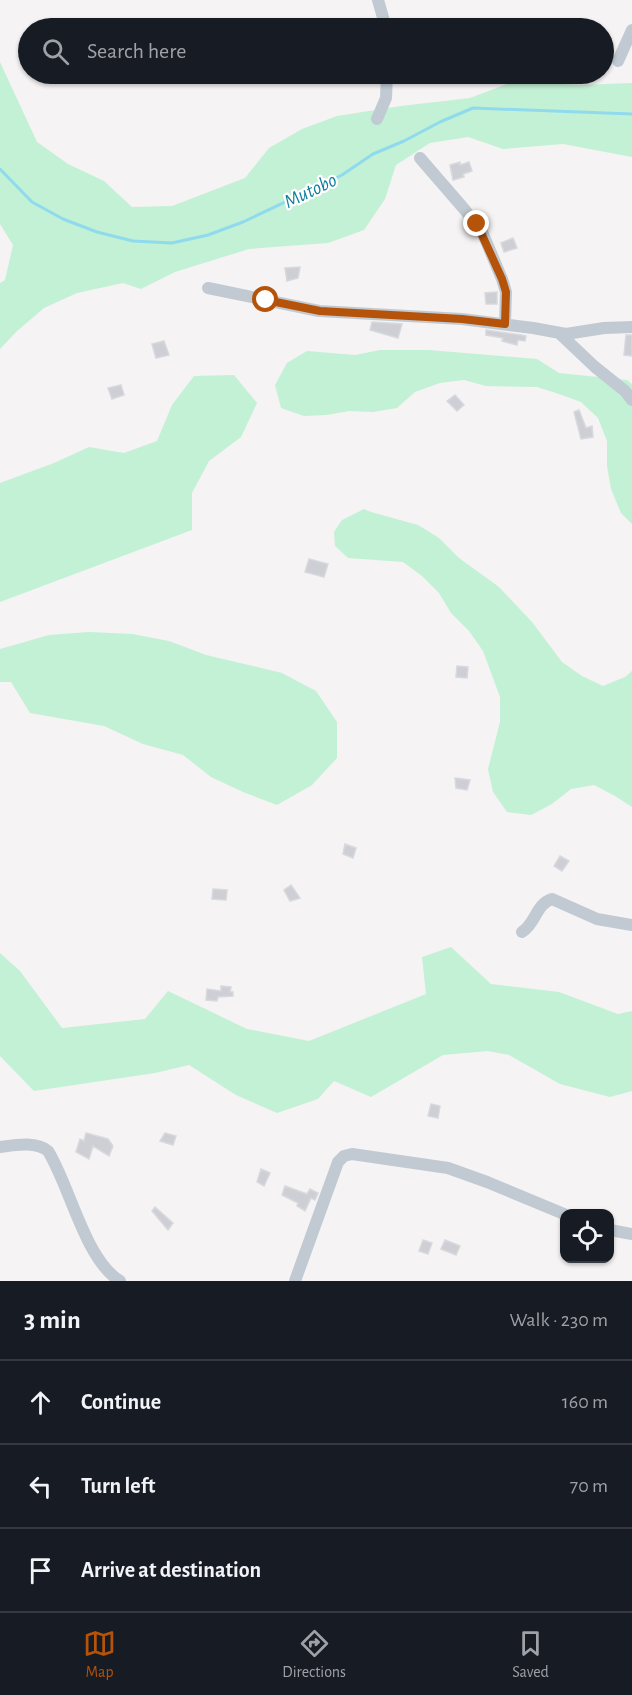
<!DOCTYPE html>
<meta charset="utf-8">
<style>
:root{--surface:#171b24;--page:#20242c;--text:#f1f3f6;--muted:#9ea1a6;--line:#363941;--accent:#b45309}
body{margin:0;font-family:"Alegreya Sans",sans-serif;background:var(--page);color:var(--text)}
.controls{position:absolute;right:18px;bottom:18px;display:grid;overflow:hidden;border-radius:12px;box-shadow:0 2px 4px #0004}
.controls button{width:54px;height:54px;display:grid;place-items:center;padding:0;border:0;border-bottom:2px solid var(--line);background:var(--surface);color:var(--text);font:30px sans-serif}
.stop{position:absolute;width:18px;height:18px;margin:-14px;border:4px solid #b45309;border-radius:50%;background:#fff}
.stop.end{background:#b45309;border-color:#fff;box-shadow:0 2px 6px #0008}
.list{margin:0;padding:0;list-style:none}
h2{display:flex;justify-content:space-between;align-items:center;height:78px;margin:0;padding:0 24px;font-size:26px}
h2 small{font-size:20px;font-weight:400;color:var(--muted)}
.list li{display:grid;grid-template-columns:39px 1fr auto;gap:18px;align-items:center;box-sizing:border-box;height:84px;padding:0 24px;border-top:2px solid var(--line)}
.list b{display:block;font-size:22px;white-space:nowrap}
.list em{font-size:20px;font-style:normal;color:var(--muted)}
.icon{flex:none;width:33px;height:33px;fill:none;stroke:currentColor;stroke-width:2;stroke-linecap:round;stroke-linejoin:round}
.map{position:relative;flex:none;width:632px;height:1281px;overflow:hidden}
.search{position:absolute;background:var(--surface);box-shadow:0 2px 4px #0004;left:18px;right:18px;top:18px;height:66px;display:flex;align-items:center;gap:15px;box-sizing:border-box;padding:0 21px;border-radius:33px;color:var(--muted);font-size:22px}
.sheet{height:330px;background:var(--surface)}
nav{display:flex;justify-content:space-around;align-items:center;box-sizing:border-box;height:84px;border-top:2px solid var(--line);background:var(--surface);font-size:16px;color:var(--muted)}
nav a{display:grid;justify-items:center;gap:3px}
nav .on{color:var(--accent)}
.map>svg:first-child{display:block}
.green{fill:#c3f1d5}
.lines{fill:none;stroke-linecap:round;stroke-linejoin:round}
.stream{stroke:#90daee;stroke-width:3}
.building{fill:#cdcfd5;stroke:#d7d9de;stroke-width:1.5}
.minor{stroke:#c1cad2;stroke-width:12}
.route{stroke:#b45309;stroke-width:8}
.labels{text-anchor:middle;stroke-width:4.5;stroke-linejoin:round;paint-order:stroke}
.water-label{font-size:20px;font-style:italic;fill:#0c7c9b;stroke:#fff}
</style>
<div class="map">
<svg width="632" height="1281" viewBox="0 0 632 1281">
<rect width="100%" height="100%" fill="#f5f3f3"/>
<path class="green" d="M0,62L37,142L68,164L104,181L132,207L172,206L245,178L269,148L302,129L337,116L401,106L470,98L507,84L543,83L580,85L632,83V157L563,144L503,149L468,137L430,143L396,165L385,199L364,230L328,243L249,249L175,272L141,289L123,283L77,293L44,308L16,332L0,349V283L5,280L13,245L0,224Z
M380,350H429L537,359L559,373L627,380L632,384V524L621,513L611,489L607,466V441L598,418L581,402L559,394L537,387L486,386L464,380L440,383L415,392L397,408L373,412L349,411L327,415L304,416L281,408L275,385L287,363L307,351L355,355Z
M234,375L257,403L241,437L209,461L192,493V530L0,602V483L54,463L89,447L124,453L157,441L172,405L194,376Z
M364,509L371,512L418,525L439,538L459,558L499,587L532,622L562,662L582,676L603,686L625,677L632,671V807L615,796L594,785L571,789L552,804L531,815L507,812L493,792L488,769L500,722V697L483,651L469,631L451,613L439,593L422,576L403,562L348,558L335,546L334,532L342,520Z
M89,632L132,634L169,641L206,655L282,673L316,691L337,722V758L312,785L277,805L243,792L211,777L183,755L143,744L104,726L30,713L11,682H0V649L49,635Z
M451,947L491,984L559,992L618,1014L632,1011V1091L610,1097L560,1084L509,1055L488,1051L443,1055L371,1097L334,1081L318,1099L277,1113L236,1095L189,1065L155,1073L34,1091L0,1056V953L20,971L62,1028L145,1019L168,991L247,1029L309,1041L426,994L422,957Z"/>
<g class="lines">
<path class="stream" d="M0,169L32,202L63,219L97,232L133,241L172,243L208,235L243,222L342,175L373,154L404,141L440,122L473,108L632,114"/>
</g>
<path class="building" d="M460,162V165L469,162L472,171L463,174L464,177L453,180L450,165Z
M513,238L517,248L504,252L501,243Z
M300,267L298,278L287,281L285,268Z
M497,292V304H486L485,293Z
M372,322L402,324L398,338L370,330Z
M486,330L521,335L526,336L525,341L518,340L517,345L502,341L503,338L486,335Z
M626,335H632V356L624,355Z
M164,341L169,355L156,358L152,344Z
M121,385L124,395L112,399L108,388Z
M455,395L464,405L457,411L447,401Z
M579,410L586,428L592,426L593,437L581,439L574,412Z
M309,559L328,564L324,577L305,572Z
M457,666L468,667L467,678L456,677Z
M455,778L470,780L467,790L456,788Z
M345,844L356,848L353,858L343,854Z
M560,856L569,861L562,871L554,866Z
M291,885L300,898L290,901L284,890Z
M213,889L227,890L226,900L212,899Z
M221,986L231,987L230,992H233V996L218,997L217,1001L206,1000L207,989L221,991Z
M431,1104L440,1106L438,1118L428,1116Z
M86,1133L108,1139L113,1146L109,1156L93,1146L89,1159L76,1152L80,1139L84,1141Z
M165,1133L176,1136L173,1145L160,1141Z
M261,1169L270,1173L264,1186L257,1182Z
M285,1186L307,1194L310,1189L318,1193L315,1200L311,1198L305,1211L297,1206L298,1203L282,1195Z
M155,1207L173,1223L168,1230L152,1211Z
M423,1240L432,1243L428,1254L419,1251Z
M445,1240L460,1246L456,1255L441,1249Z"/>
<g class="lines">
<path class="minor" d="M378,0L386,28
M618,61L632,30
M377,119L386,98L387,74
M420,158L465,210L483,234L502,279L506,292L505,324
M208,288L319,311L462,319L533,328L566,334L604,328L632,327
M559,333L595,367L625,391L632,400
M522,932C536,923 536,904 552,899L597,919L632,925
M0,1147C15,1145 36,1141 48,1151C70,1186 85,1260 120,1281
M610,1230L632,1234
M295,1281L338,1162L344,1156L352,1154L448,1168L487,1182L564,1214"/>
</g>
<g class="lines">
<path class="route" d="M266,300L320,311L462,319L505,324L506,292L502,279L477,224"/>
</g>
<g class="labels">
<g class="water-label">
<text transform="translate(310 190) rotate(-26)" y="7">Mutobo</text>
</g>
</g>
</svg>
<div class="controls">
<button><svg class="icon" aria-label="locate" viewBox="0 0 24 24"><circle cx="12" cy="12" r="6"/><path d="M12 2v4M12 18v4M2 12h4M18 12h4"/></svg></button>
</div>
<div class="stop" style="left:266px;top:300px"></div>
<div class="stop end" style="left:477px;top:224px"></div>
<div class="search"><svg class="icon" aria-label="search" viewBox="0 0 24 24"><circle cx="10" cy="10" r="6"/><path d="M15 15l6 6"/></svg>Search here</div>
</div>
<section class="sheet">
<h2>3 min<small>Walk · 230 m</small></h2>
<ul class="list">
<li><svg class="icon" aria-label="ahead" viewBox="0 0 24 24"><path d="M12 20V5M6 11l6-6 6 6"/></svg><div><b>Continue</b></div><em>160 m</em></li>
<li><svg class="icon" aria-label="left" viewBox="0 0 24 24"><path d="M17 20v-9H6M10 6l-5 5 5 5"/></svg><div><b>Turn left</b></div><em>70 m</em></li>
<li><svg class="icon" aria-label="arrive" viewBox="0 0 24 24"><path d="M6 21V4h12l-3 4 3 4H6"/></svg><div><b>Arrive at destination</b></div></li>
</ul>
</section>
<nav>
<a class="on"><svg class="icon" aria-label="map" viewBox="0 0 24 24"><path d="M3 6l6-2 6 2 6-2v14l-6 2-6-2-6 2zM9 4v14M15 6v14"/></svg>Map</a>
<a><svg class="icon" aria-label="directions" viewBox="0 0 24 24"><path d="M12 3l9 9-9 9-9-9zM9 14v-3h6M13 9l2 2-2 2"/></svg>Directions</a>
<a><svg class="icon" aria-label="saved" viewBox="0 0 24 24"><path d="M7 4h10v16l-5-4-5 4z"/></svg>Saved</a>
</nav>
